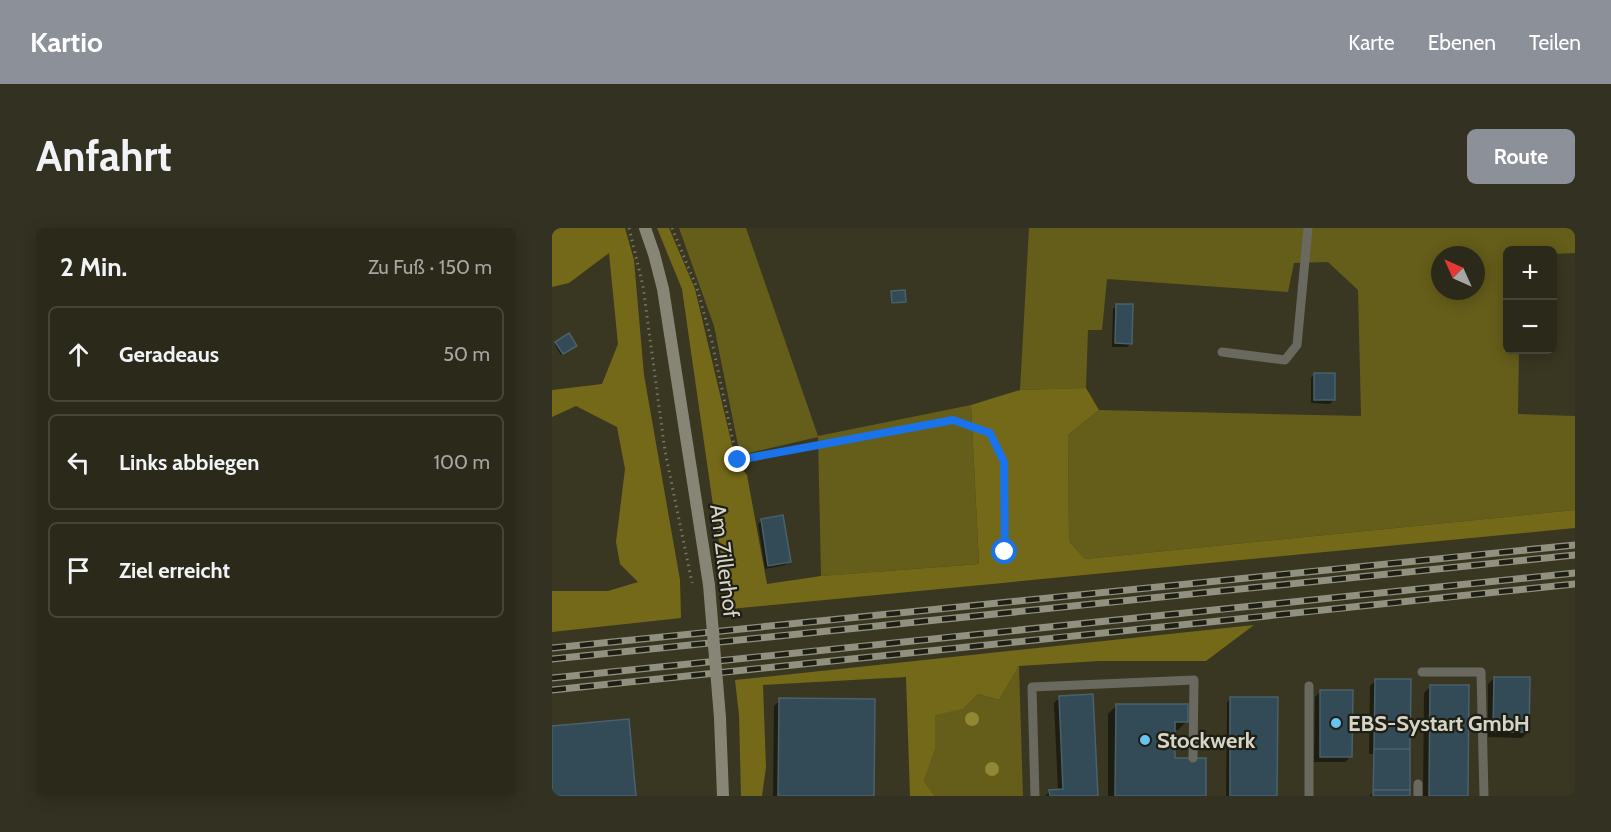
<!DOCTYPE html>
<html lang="de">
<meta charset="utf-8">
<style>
:root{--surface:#2b2919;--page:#333122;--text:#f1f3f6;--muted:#a6a6a2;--line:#474538;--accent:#8c9099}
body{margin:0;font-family:Cabin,sans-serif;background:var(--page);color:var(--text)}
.controls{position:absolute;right:18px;top:18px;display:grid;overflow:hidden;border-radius:9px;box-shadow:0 3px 15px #0003}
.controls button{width:54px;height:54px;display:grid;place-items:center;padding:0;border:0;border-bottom:2px solid var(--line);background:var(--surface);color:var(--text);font:30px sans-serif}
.compass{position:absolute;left:879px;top:18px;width:54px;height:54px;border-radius:50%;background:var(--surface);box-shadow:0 3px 15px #0003;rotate:315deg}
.stop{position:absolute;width:18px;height:18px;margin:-14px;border:4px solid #1a73e8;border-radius:50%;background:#fff}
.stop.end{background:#1a73e8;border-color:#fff;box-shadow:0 2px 6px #0008}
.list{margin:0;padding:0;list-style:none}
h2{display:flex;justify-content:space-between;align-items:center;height:78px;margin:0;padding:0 24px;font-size:26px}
h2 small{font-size:20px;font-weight:400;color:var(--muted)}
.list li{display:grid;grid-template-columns:39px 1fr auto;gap:18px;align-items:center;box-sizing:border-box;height:96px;margin:0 12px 12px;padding:0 12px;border:2px solid var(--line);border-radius:9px}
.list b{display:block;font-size:22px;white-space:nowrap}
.list em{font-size:20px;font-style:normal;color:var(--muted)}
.icon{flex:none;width:33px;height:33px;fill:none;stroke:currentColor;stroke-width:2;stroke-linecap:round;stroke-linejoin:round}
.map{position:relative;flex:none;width:1023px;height:568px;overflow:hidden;border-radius:9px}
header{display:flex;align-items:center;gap:36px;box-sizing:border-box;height:84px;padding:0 30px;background:var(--accent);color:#fff}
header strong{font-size:28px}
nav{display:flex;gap:33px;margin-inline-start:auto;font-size:21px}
.intro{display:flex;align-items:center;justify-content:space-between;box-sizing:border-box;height:144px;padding:0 36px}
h1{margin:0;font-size:42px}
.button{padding:15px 27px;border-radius:9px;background:var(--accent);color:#fff;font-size:21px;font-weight:700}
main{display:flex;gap:36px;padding:0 36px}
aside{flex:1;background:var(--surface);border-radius:9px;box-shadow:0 3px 15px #0003}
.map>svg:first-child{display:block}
.green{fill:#655d1a;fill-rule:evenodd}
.forest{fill:#746919}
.shadow{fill:#0007}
.building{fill:#334b57;stroke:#48616d;stroke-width:1.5}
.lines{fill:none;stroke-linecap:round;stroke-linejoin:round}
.path{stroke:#777563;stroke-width:3;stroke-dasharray:1.5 4.5;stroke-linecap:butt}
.lane{stroke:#6a695f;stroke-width:9}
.secondary{stroke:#878575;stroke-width:12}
.rail-casing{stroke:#929180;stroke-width:7}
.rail{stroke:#1f1e14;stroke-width:4.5;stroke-dasharray:14;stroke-linecap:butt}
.secondary-bridge{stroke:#878575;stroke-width:12}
.tree{fill:#928732}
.route{stroke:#1a73e8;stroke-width:8}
.poi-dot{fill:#67c4f0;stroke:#1f1e14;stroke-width:2}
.labels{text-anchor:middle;stroke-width:4.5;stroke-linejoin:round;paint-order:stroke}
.street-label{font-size:22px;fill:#d5d4c7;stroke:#1f1e14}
.poi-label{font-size:22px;font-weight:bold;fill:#d5d4c7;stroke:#1f1e14;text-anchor:start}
</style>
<header>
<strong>Kartio</strong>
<nav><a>Karte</a><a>Ebenen</a><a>Teilen</a></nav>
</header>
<div class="intro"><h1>Anfahrt</h1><a class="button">Route</a></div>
<main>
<aside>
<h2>2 Min.<small>Zu Fuß · 150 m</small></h2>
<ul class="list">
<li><svg class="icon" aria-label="ahead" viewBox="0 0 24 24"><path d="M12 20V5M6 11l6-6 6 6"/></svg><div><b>Geradeaus</b></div><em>50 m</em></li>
<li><svg class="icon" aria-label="left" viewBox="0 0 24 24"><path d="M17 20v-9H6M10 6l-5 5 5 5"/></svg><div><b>Links abbiegen</b></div><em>100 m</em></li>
<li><svg class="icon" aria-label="arrive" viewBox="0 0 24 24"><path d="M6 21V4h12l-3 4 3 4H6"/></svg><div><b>Ziel erreicht</b></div></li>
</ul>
</aside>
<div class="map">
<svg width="1023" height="568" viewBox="0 0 1023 568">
<rect width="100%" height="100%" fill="#393721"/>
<path class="green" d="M127,0H194L266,208L419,177L427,336L269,348L266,209L188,227L162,98Z
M477,0H1023V25L1001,26L1000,22H956V122H967L966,186L1023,188V282L533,331L517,313L516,207L547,182L809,188L806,62L776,34L742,35L736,64L555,51L550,102H536L534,160L468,162ZM888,27H924V63H888Z
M467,438L471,568H383L372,553L383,522V486L411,481L426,466L447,472Z"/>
<path class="forest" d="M0,0H73L82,32L92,147L128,352L129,390L0,404V363H56L86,354L68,336L64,314L73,241L65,199L24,178L0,189V162L50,156L66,116L57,25L17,55L0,59Z
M105,0H117L143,61L184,234L195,247L215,356L269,348L427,336L419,177L468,162L534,160L547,182L516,207L517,313L533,331L1023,282V300L178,381L161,277L130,61Z
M702,397L654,433H547L467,438L447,472L426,466L411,481L383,487V522L372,553L383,568H358L354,449L211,457L214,539L210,568H189L187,487L183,452Z"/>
<path class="shadow" d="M340,64L352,74L339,76Z
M565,77L579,115L575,119H560L561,81Z
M4,115L21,119L9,127L3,117Z
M763,146L782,172L778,176L759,175V150Z
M210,292L237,334L233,337L213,341L206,296Z
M942,450L976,504L970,510L936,509V456Z
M824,452L856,568H817L820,565L821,526H817L818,458Z
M878,459L915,568H871L872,465Z
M769,463L799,528L793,534H762L763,469Z
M508,469L545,568H493L498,563H506L502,475Z
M678,471L724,568H674L675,474Z
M228,472L320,568H221L222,478Z
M564,478L634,494L626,502H621V532L652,568H556V486Z"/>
<path class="building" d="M353,62L354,74L340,75L339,63Z
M564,76H581L580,116L563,115Z
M17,105L25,118L11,126L3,114Z
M762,145H783V172H762Z
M231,287L239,334L216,338L209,291Z
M942,449H978L977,504H941Z
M823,451H859L858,521H822Z
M878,457H917L916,568H877Z
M768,462H801L800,529H768Z
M541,466L546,568H498L497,562L511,561L507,468Z
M678,469H726L725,568H678Z
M227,470L323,471L322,568H226Z
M564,476H636V494H623V530H654V568H563Z
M77,491L84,568H0V498Z
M822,521H858V562H821Z
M821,562H858V568H821Z"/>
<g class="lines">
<path class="path" d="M77,0L91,58L113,223L140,355
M120,0L145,60L160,114L185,232L401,192L438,205L452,234L453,324"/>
<path class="lane" d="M670,124L733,132L745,117L756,0
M870,444H929L932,568
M757,458V568
M483,568L480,459L642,452L641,530
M866,568V556"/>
<path class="secondary" d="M93,0L102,26L111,61L157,357
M168,490L171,568"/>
<defs>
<path id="rail" d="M0,420L1023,317
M0,431L1023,327
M0,450L1023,345
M0,462L1023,356"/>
</defs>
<use href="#rail" class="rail-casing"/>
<use href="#rail" class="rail"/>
<path class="secondary-bridge" d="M157,357L168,490"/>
</g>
<g class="tree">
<circle cx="420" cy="491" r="7"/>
<circle cx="440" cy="541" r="7"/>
</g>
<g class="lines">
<path class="route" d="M186,232L401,192L438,205L452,234L453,324"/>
</g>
<g class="poi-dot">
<circle cx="784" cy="495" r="6"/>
<circle cx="593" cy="512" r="6"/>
</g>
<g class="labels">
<g class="street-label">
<text transform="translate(173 333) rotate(83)" y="8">Am Zillerhof</text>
</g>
<g class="poi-label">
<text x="796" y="503">EBS-Systart GmbH</text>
<text x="605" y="520">Stockwerk</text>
</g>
</g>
</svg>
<div class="controls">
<button>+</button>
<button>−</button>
</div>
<svg class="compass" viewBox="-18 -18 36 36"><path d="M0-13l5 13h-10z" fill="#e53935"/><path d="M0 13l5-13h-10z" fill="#a6a6a2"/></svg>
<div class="stop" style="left:453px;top:324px"></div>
<div class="stop end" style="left:186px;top:232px"></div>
</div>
</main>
